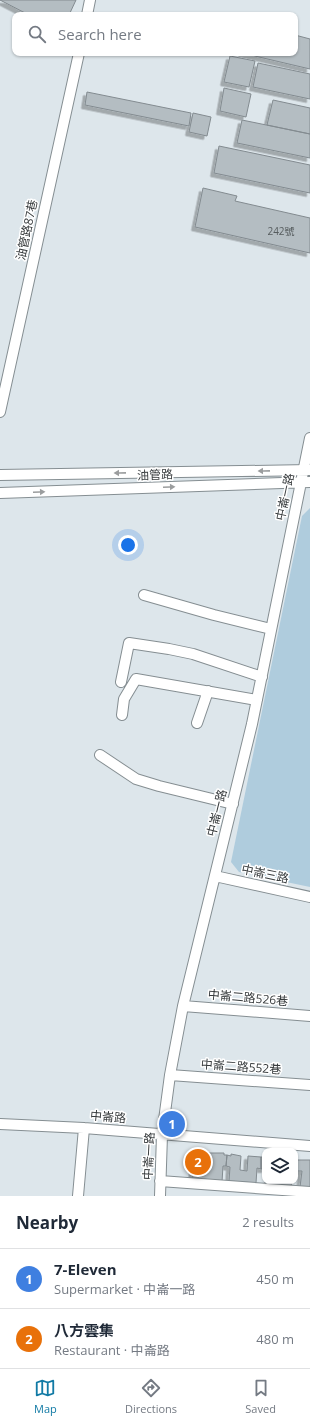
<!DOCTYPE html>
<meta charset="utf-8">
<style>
:root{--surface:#fff;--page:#f2f2f3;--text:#1f2937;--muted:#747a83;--line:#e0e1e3;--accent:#117aa5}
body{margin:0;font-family:"Open Sans","Noto Sans TC",sans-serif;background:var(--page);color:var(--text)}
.controls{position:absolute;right:12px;bottom:12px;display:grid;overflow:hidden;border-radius:8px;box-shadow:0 1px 3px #0004}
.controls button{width:36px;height:36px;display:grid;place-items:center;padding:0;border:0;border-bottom:1px solid var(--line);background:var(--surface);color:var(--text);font:20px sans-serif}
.you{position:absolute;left:128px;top:545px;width:14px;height:14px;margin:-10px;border:3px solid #fff;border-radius:50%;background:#1a73e8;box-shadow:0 0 0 6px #1a73e833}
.badge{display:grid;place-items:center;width:26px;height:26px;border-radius:50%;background:var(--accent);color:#fff;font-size:13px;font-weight:700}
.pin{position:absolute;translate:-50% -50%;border:2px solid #fff;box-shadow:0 1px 4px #0006}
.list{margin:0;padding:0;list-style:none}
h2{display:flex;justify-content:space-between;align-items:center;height:52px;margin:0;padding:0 16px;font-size:17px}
h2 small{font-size:13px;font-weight:400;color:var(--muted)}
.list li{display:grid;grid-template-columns:26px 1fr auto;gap:12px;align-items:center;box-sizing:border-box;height:60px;padding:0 16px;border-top:1px solid var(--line)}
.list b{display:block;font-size:15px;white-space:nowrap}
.list p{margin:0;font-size:13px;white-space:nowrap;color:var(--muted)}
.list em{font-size:13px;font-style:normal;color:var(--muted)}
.icon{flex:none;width:22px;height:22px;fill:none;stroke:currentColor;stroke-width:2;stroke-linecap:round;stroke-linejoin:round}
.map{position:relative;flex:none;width:310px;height:1196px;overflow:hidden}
.search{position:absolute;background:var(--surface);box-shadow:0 1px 3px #0004;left:12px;right:12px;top:12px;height:44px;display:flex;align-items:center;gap:10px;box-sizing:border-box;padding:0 14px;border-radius:8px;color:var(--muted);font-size:15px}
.sheet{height:172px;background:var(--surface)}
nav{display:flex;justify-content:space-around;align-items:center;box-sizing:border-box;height:56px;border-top:1px solid var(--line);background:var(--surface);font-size:11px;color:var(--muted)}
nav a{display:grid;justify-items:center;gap:2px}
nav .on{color:var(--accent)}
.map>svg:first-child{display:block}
.green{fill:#afccdd}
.building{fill:#b4bdc2;stroke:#838b90;filter:url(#shadow)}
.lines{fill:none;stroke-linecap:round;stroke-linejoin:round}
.minor-casing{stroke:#858e92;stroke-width:12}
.minor{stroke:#fff;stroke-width:10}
.oneway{fill:#9b9d9e}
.labels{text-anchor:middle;stroke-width:3;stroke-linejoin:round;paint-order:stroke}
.number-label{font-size:10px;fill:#565c5e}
.street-label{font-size:12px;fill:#373b3d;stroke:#fff}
</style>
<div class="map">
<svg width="310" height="1196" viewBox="0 0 310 1196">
<defs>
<filter id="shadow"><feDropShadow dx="-3.5" dy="3.5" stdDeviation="0" flood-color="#0004"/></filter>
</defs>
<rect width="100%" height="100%" fill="#dde6eb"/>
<path class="green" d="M310,508V887L239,872L231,862L302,516Z"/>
<path class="building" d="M0,0H76L69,15H29Z
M295,35L310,39V69L242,53H295Z
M230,56L255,61L249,87L224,82Z
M258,63L310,74V99L253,87Z
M224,88L251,94L246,117L220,111Z
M87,92L191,113L189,126L85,105Z
M273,100L310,108V134L267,125Z
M193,113L211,117L207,136L189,132Z
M242,120L310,134V158L237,143Z
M219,146L310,165V193L214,173Z
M203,188L237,196L235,201L310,218V253L195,227Z
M201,1153H224V1155H227L226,1166H223L222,1182L204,1179L203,1181H198L199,1178H192L193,1168L197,1169V1165L193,1164L194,1154Z
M231,1154L241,1156L240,1170L247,1171L248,1156L261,1157V1169L257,1168L256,1183L229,1181L230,1167L226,1166L227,1155L231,1156Z
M261,1157H265V1169H261Z
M295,1160H297L296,1171H295Z
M297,1160H310V1188L300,1187L302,1171H296Z
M265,1181H292L291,1186L265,1184Z"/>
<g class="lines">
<defs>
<path id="minor" d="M87,15L90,0
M0,412L79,53
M0,475L310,470
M0,493L310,482
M144,595L214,615L271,629
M121,682L129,643L169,649L193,654L262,677
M122,715L124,699L136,679L257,700
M197,723L208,691
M100,755L136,779L159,786L233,804
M215,876L310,897
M183,1006L310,1016
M170,1075L310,1085
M0,1124L84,1128L310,1146
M160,1181L310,1192
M78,1196L84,1128
M160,1196L162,1135L170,1075L183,1006L252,724L310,438"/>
</defs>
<use href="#minor" class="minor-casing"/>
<use href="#minor" class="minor"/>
</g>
<defs><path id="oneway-solid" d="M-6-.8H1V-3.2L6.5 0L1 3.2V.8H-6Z"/></defs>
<g class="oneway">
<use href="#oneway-solid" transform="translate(264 471) rotate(179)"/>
<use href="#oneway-solid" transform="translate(120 473) rotate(179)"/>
<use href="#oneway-solid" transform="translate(169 487) rotate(-2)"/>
<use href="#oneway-solid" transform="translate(39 492) rotate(-2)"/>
</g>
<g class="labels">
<g class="number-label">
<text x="281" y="235">242號</text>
</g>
<g class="street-label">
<text transform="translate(27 230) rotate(-78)" y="4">油管路87巷</text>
<text transform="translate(155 475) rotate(-2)" y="4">油管路</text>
<text transform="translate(285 497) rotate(-78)" y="4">中崙一路</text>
<text transform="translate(217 813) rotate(-76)" y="4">中崙一路</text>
<text transform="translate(265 874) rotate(12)" y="4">中崙三路</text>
<text transform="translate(248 998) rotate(5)" y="4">中崙二路526巷</text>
<text transform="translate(241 1067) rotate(4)" y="4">中崙二路552巷</text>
<text transform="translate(108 1117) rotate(5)" y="4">中崙路</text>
<text transform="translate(149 1156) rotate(-87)" y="4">中崙一路</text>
</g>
</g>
</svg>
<div class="controls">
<button><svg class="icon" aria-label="layers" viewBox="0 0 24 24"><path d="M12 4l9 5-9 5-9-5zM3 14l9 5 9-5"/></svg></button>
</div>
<div class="you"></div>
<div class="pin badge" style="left:172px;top:1124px;background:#3f7fe0">1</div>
<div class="pin badge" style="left:198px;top:1162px;background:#e8710a">2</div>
<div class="search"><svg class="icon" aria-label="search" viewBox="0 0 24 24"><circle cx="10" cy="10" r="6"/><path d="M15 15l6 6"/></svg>Search here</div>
</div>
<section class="sheet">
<h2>Nearby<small>2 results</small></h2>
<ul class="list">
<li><span class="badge" style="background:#3f7fe0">1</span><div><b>7-Eleven</b><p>Supermarket · 中崙一路</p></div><em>450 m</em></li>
<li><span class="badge" style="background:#e8710a">2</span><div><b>八方雲集</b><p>Restaurant · 中崙路</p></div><em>480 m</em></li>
</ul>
</section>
<nav>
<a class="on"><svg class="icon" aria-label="map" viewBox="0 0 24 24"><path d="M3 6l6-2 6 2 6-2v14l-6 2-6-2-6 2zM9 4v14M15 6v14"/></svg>Map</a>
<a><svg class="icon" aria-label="directions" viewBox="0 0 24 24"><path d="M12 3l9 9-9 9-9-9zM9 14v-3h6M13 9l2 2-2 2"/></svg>Directions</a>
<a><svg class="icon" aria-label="saved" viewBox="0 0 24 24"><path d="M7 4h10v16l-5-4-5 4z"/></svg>Saved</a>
</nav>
